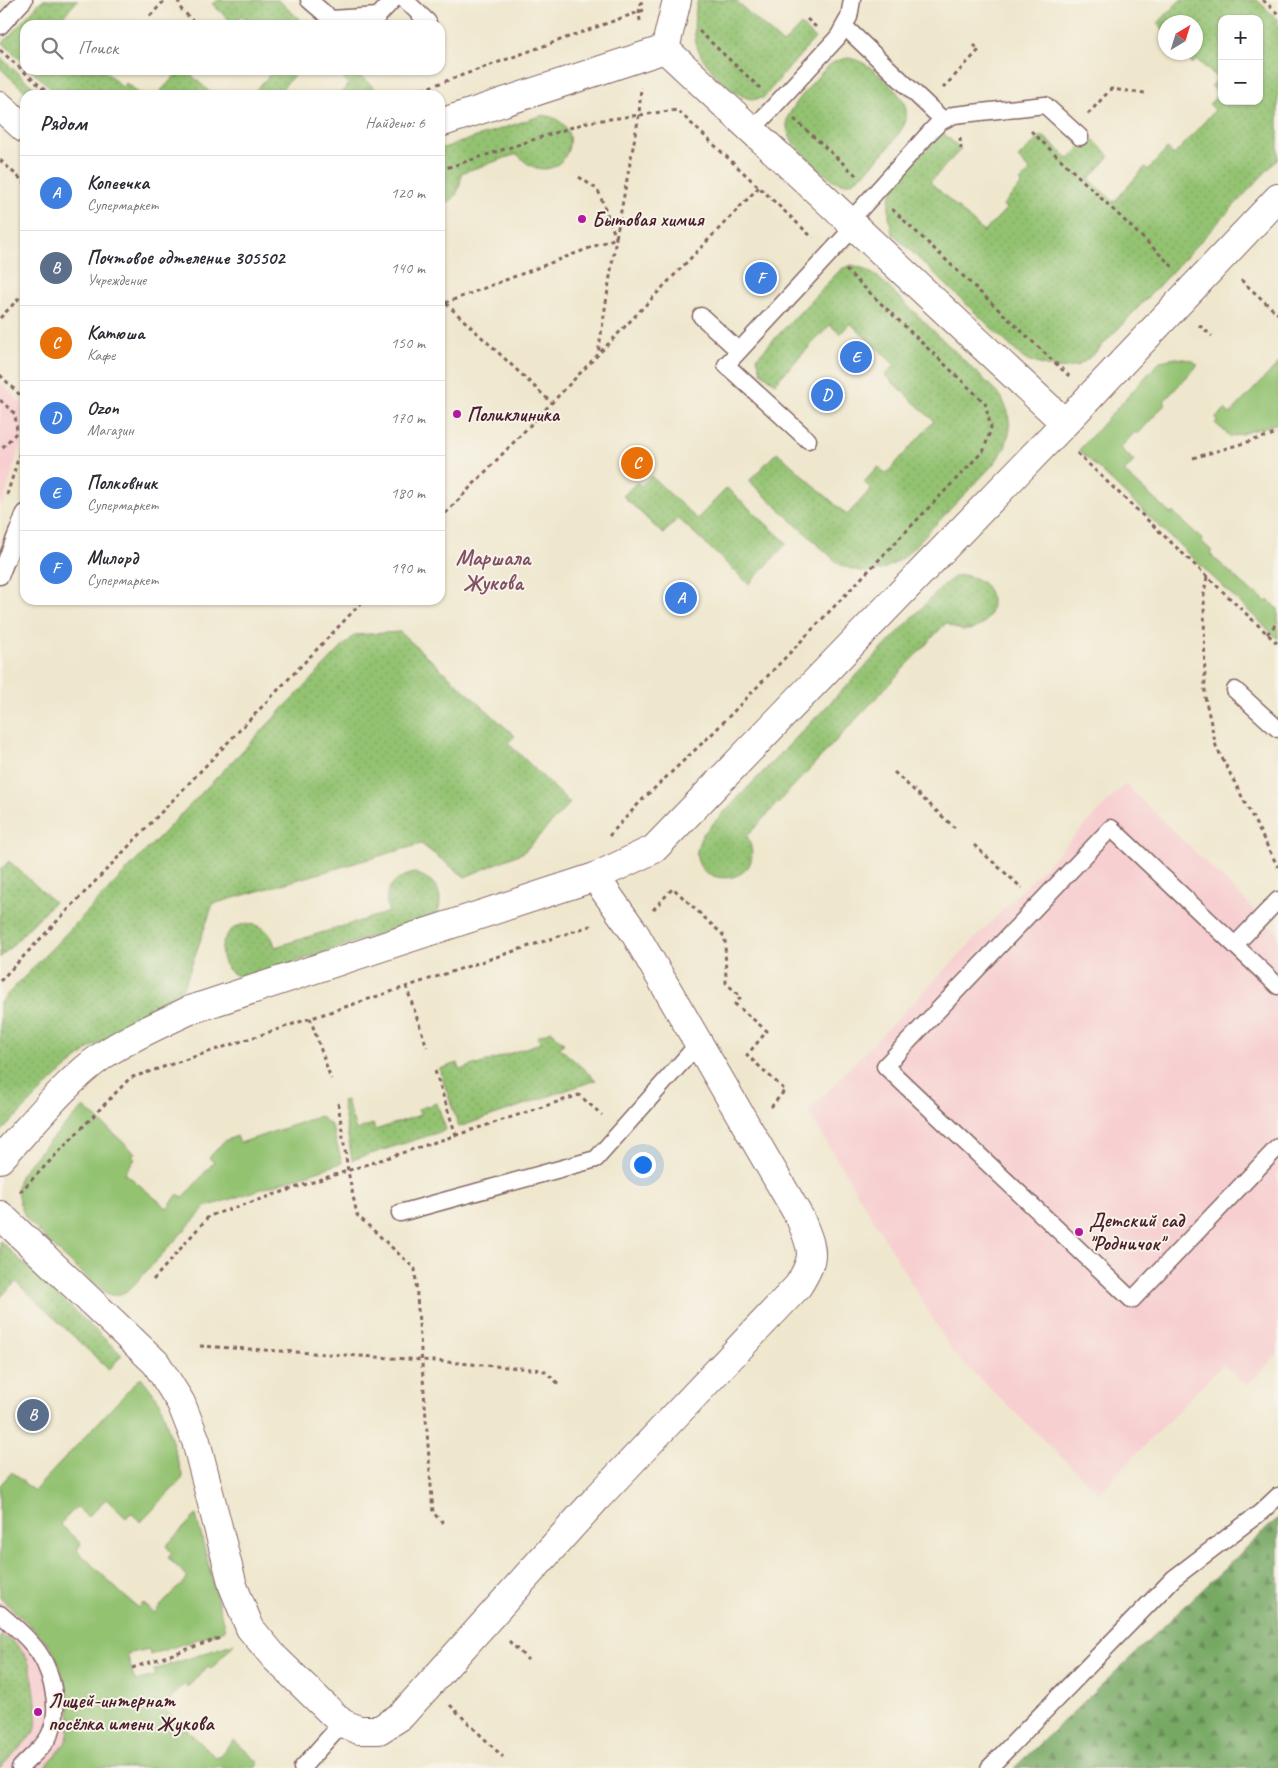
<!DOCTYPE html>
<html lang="ru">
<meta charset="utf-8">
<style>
:root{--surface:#fff;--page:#f7f7f7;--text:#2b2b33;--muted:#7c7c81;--line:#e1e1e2;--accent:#b5179e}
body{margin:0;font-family:Caveat,sans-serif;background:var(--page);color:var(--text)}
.controls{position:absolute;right:15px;top:15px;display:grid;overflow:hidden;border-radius:10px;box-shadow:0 1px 4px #0004}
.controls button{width:45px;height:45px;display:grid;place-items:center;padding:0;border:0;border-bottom:1px solid var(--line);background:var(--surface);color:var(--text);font:25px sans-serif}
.compass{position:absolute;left:1158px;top:15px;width:45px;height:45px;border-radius:50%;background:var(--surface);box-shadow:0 1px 4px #0004;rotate:38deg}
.you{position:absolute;left:642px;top:1164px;width:18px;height:18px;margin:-12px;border:4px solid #fff;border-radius:50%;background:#1a73e8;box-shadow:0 0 0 8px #1a73e833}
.badge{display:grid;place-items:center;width:32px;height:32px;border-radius:50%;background:var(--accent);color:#fff;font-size:16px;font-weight:700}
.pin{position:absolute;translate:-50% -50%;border:2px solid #fff;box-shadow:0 1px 5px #0006}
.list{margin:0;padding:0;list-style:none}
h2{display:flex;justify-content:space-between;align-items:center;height:65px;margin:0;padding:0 20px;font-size:21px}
h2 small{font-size:16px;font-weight:400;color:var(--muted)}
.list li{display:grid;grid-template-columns:32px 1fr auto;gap:15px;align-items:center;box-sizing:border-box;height:75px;padding:0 20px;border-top:1px solid var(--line)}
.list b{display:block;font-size:19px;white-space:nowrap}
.list p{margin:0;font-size:16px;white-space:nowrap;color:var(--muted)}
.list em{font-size:16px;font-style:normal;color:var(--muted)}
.icon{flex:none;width:28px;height:28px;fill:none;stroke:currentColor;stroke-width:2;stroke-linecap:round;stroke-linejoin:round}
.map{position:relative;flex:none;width:1278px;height:1768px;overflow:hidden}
.search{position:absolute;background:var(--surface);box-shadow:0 1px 4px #0004;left:20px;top:20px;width:425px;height:55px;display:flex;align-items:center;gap:12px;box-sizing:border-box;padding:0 18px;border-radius:15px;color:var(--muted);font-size:19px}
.panel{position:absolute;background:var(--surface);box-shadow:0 1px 4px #0004;left:20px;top:90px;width:425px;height:515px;border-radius:15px}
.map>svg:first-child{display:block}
.built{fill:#f7cfd1}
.grass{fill:url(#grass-dots);stroke:#6e704e;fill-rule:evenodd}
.forest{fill:url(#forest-firs);stroke:#606447}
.garden{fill:#93c271;stroke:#6e704e}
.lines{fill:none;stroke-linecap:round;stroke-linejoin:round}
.lane-casing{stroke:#846564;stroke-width:19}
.street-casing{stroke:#846564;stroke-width:30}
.path{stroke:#846564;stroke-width:3;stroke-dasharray:4 4;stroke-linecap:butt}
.lane{stroke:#fff;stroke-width:16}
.street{stroke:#fff;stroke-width:28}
.poi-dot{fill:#b5179e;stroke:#f7f3e8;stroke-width:2}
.labels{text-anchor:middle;stroke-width:4;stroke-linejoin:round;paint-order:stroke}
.poi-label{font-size:20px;font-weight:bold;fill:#4a1f2b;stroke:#f7f3e8;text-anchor:start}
.quarter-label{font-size:22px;font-weight:bold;fill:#815064;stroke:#f7f3e8}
</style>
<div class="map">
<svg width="1278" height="1768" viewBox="0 0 1278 1768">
<defs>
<pattern id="grass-dots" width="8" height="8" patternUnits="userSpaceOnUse" patternTransform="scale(1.25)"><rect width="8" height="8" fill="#93c271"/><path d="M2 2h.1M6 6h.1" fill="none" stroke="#80a662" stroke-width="1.8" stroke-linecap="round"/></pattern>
<pattern id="forest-firs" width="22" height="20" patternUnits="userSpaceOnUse" patternTransform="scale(1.25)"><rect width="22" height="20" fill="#76a863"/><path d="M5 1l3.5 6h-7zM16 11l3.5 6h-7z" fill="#638852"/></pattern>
</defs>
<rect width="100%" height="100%" fill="#f7f3e8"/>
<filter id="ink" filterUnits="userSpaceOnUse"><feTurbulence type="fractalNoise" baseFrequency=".02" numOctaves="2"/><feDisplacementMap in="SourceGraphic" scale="10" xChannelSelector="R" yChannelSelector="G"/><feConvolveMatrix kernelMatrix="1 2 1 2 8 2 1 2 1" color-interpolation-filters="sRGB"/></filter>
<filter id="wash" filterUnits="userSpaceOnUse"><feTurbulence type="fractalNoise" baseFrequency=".0096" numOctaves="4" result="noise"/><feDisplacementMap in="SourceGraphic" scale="20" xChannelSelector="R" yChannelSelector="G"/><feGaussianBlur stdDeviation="1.12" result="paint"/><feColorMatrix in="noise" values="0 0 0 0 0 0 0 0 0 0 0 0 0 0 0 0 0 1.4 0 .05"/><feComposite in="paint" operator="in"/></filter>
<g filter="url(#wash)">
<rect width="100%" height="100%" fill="#efe7cd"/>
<path class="built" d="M0,382L25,407V429L0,513Z
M1125,784L1278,933V1354L1247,1386L1223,1364L1099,1493L953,1353L808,1111Z
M0,1593L68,1656L83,1768H0Z"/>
<path class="grass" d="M42,0H78L59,21L63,25H25V64L3,43Z
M219,0H278L306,25H251L241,16L234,24L212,4Z
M698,0H735L783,44L801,25L815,38L763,98C760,98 755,100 752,99C732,97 700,62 696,43C693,28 694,14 698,0Z
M1180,0H1257L1278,20V159L1097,351C1092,355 1087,360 1082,363C1064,374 1042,365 1024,359L892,233C889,219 887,207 891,194C896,179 930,145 942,132L961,149L930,182L984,232L1006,209L1003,205L1022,184L1020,181L1030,171L1018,158L1042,135L1069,159L1090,137L1110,156L1089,179L1114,202L1145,167L1148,170L1167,149L1174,155L1215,110L1209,104L1219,94L1211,86L1218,79L1197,60L1193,64L1181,53L1196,52V22H1166L1165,32L1157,24ZM1222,19H1259V101H1222Z
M0,57L42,95H29L0,68Z
M849,58C864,61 873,69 884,79C896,90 909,102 906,120C904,132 866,175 855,180C851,183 846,184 841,183C828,181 809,159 800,150C791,142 786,132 787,120C788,110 822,70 831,64C837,60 842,59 849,58Z
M31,70H104L122,87L126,83L141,95H58Z
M180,70H186L213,95H157Z
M274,70H299L276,95H258L259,93L256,90Z
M334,70H354L382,95H339L349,84Z
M543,115C597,123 558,201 517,154L461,173C461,188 456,202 440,206V149Z
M852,265L865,269L879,278L1001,396L1008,412L1010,429L1005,448L992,466L904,557C878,575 867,576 839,564L749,481L777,452L847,515L871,489L864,482L878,467L886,474L934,421L885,375L895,365L850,323L840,334L830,325L775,383L761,372L757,357L841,269Z
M651,476L697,519L727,488L787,543L749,584L678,518L663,534L623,496L637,482L641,486Z
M962,575C1005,579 998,632 964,630C957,630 952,626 946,623L747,836C775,893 671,891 703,834L944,585L954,577Z
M400,632L515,736L508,743L570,803L524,852L465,877L421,844L213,904L185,984L176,998L166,1008L146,1015L89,1049L57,1076L0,1133V1002L354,635Z
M9,861L54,902L0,958V870Z
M415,873C436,880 445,893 437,915L247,978C244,977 239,976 236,975C208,960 224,917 256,925C267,928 273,937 275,947L389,912C381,890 394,877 415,873Z
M551,1031L564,1043L560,1048L596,1080L459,1127L439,1069L458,1063L460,1070L476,1064L477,1065L540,1043L538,1036Z
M346,1100L356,1130L373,1124L375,1130L420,1115L418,1109L437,1103L446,1130L352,1160L342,1101Z
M0,1241L122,1355L109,1370L16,1282L0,1298Z
M0,1636C11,1637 24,1651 28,1661C33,1672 40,1720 35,1730C31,1738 7,1760 0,1768Z"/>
<path class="forest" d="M1278,1518V1768H1014Z"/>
<path class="garden" d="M1176,358L1192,360L1198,365L1164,401L1166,403L1138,434L1135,432L1120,448L1134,461L1124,472L1171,514L1173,512L1202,539L1201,541L1212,551L1210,554L1254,594L1256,593L1266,602L1268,600L1278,609V639L1079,450L1160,361Z
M1278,362V423L1231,437L1215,423L1217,421L1215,419L1225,409L1230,414L1275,367Z
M84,1107L135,1153L132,1156L135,1158L125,1173L167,1208L178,1194L183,1198L214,1162L209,1158L224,1141L237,1136L240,1143L320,1116L332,1126L342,1163L206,1207L129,1290C123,1293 117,1296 111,1295C101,1293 33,1228 26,1218C21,1208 15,1193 18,1181C23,1165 69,1122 84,1107Z
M141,1377L160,1402L183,1478L141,1522L131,1513L126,1518L106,1499L88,1517L76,1507L60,1524L81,1544L77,1550L123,1595L139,1608L143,1603L154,1613L188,1577L168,1558L172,1553L166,1546L196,1515L225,1630L150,1655L149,1649L127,1654L135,1681L156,1676L154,1670L235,1643L211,1669L208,1666L188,1688L184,1684L163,1708L217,1758L234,1740L259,1763L255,1768H43C51,1760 63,1750 67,1738C75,1715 64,1662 47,1643C33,1627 16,1613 0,1598V1485L12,1472L34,1491Z"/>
</g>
<g filter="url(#ink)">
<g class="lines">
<defs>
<path id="lane" d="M309,0L331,19L378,16L393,0
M405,0L428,22
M0,26L24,0
M845,27L943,120
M752,130L838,37L849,17L852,0
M850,221L931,131L940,122L954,115L1045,105L1080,137
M701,316L739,351
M808,440L726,365L855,226
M0,576L25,513
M1235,690L1278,729
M1235,945L1278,900
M1278,986L1111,828L885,1066L1132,1300L1278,1147
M400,1213L596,1159L698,1044
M0,1614C10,1623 22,1632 31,1643C51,1664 63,1709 49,1736C43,1748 29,1758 20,1768
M302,1768L342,1723
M989,1768L1174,1578L1261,1512L1278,1496"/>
<path id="street" d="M665,49L1065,423
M0,106L25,129
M440,123L665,49L677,0
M0,1159C31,1126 65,1082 102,1056C130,1037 161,1024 190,1010L595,877L654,849L1065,423L1278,198
M0,1215L156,1363L181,1403L196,1441L233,1586L250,1628L275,1658L342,1723L359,1730H379L401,1716L597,1498L798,1286C817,1256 813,1250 800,1218L634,932L595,877"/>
</defs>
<use href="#lane" class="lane-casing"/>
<use href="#street" class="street-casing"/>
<path class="path" d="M178,0L181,9L197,25
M1263,0L1278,14
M150,16L165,0
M807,19L816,27
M640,21L639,12L642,0
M699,31L760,88
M0,50L50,95
M943,88L979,50L974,45
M407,95L644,10
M1088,114L1111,89L1145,93
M794,119L858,177
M1031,131L1173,267
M960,138L961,149
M0,160L25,183
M440,170L588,122L677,110L813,238
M579,177L598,190L616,238L598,354
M892,209L1069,376
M1241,280L1278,314
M440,298L552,403
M445,303L616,238L639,115L641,87
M0,318L25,292
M1199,325L1212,336
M0,375L25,400
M0,400L15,414L17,432L0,450
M1077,453L1278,644
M1193,458L1278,433
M7,495L25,436
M440,519L759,187
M1207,577L1204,593L1205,697L1216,746L1278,867
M1267,634L1278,622
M894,772L955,828
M609,836L641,801L714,732L984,450L991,428L985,403L846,270
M974,845L1022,888
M653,910L673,888L725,937L726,983L741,997L735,1004L767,1031L747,1055L785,1090L771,1107
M0,981L364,600
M406,986L427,1047
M310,1018L331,1079
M435,1071L456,1135
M338,1103L348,1171L357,1215L415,1269L433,1513L445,1524
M20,1192L130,1078L590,926L592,927
M153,1280L209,1216L579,1095L602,1115
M200,1346L422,1360L543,1370L561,1386
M509,1641L528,1660
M132,1668L223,1637
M450,1705L503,1757"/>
<use href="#lane" class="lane"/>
<use href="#street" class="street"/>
</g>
</g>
<g class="poi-dot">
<circle cx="582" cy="219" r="5"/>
<circle cx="457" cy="414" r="5"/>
<circle cx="1079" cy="1232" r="5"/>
<circle cx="38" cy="1712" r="5"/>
</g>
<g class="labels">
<g class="poi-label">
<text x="592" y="226">Бытовая химия</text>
<text x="467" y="421">Поликлиника</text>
<text x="1089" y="1227">Детский сад<tspan x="1089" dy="23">"Родничок"</tspan></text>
<text x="48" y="1707">Лицей-интернат<tspan x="48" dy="23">посёлка имени Жукова</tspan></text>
</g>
<g class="quarter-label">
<text x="493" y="565">Маршала<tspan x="493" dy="25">Жукова</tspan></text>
</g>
</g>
</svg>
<div class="controls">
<button>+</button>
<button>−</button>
</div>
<svg class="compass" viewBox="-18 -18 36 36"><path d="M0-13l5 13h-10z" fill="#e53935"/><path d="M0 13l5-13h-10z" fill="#7c7c81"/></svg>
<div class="you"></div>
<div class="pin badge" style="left:681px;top:598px;background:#3f7fe0">A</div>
<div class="pin badge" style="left:33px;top:1415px;background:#5c6f8a">B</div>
<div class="pin badge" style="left:637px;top:463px;background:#e8710a">C</div>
<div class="pin badge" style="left:827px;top:395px;background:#3f7fe0">D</div>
<div class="pin badge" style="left:856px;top:357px;background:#3f7fe0">E</div>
<div class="pin badge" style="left:761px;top:278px;background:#3f7fe0">F</div>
<div class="search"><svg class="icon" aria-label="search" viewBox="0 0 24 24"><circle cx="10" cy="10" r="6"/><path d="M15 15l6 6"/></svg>Поиск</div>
<section class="panel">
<h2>Рядом<small>Найдено: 6</small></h2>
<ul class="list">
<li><span class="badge" style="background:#3f7fe0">A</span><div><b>Копеечка</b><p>Супермаркет</p></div><em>120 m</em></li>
<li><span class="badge" style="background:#5c6f8a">B</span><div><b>Почтовое одтеление 305502</b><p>Учреждение</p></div><em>140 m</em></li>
<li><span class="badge" style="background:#e8710a">C</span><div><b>Катюша</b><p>Кафе</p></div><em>150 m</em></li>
<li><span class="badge" style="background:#3f7fe0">D</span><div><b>Ozon</b><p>Магазин</p></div><em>170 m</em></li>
<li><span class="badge" style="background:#3f7fe0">E</span><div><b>Полковник</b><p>Супермаркет</p></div><em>180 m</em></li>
<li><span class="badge" style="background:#3f7fe0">F</span><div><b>Милорд</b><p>Супермаркет</p></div><em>190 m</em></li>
</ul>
</section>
</div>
